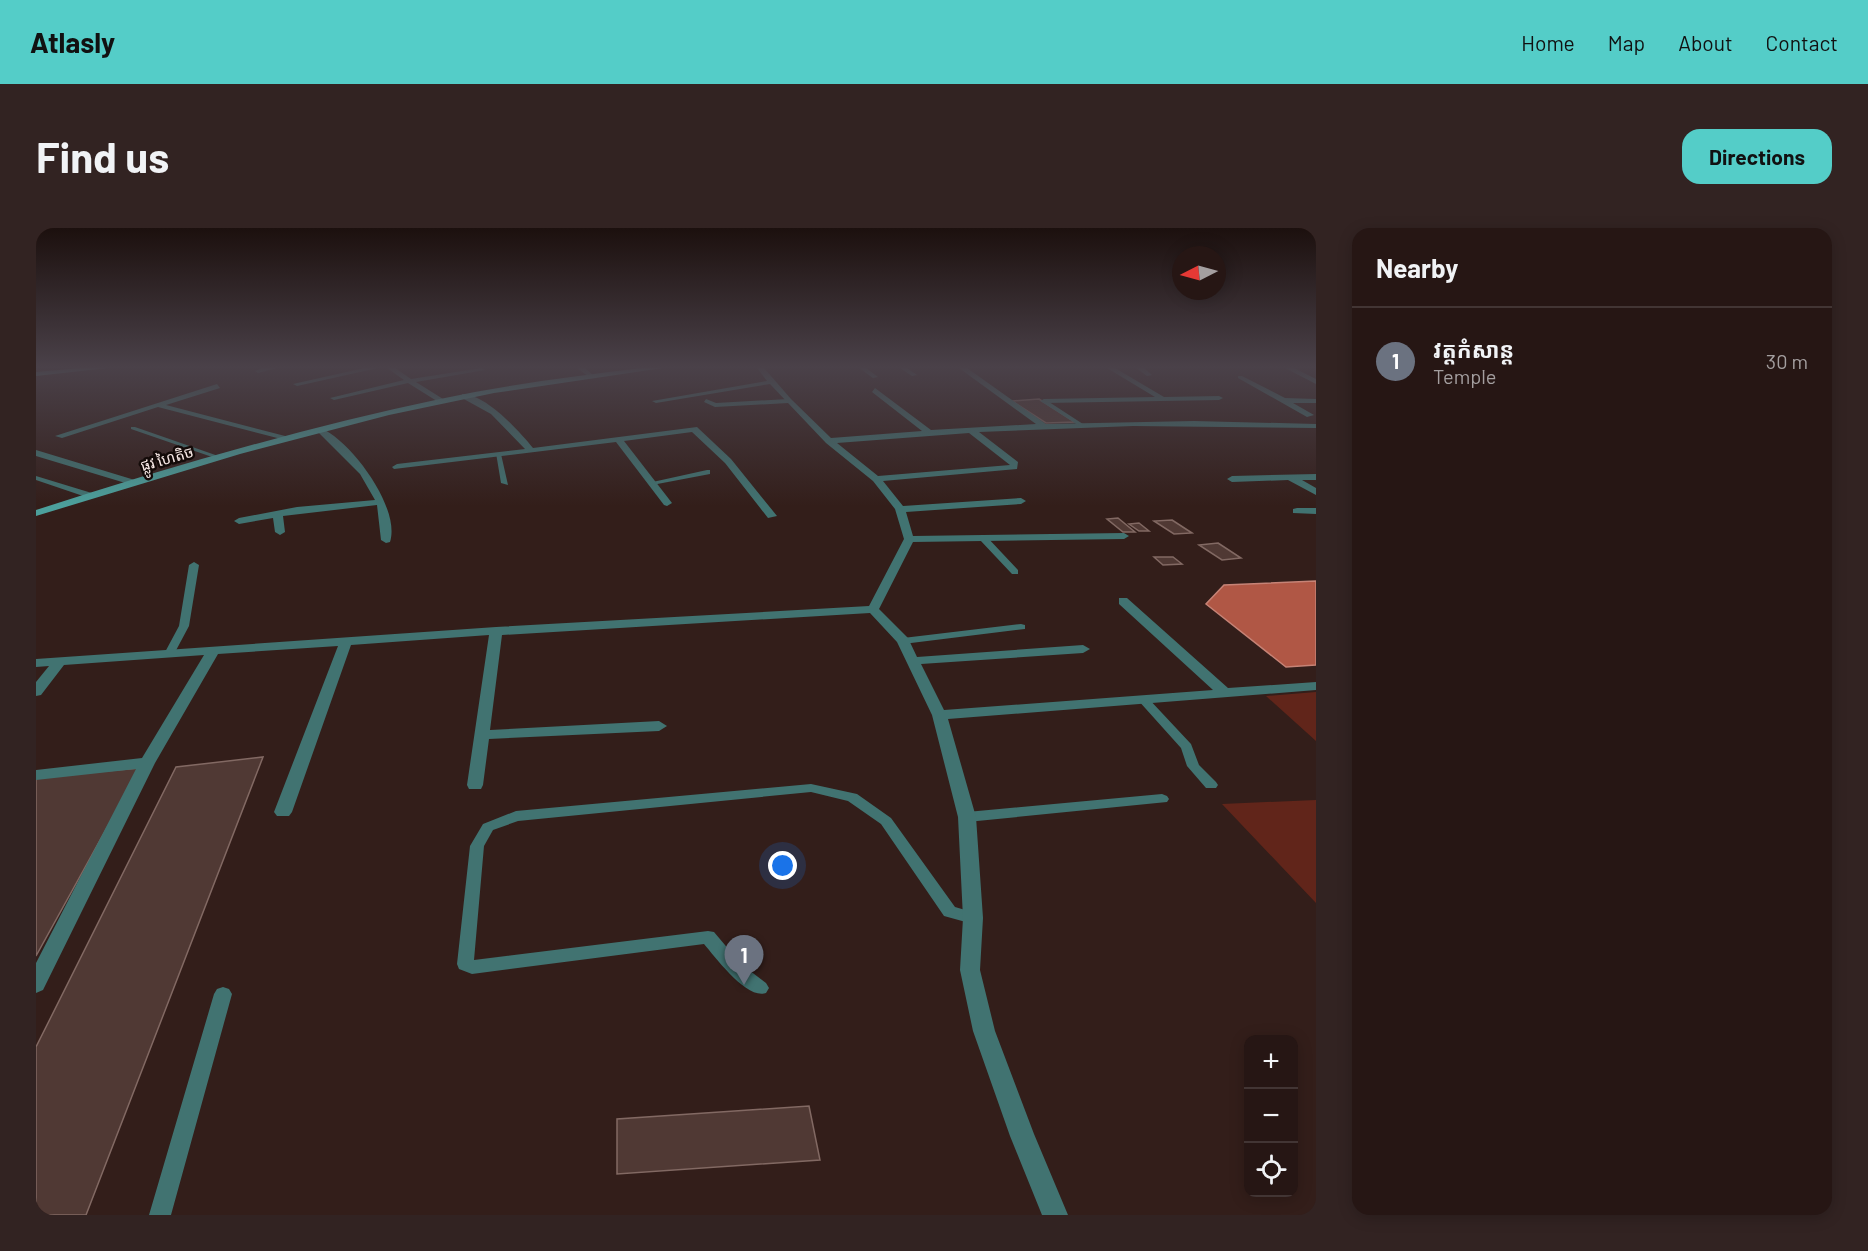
<!DOCTYPE html>
<meta charset="utf-8">
<style>
:root{--surface:#261614;--page:#322322;--text:#f1f3f6;--muted:#a49fa0;--line:#423534;--accent:#54cdc8}
body{margin:0;font-family:Barlow,"Noto Sans Khmer",sans-serif;background:var(--page);color:var(--text)}
.controls{position:absolute;right:18px;bottom:18px;display:grid;overflow:hidden;border-radius:12px;box-shadow:0 3px 15px #0003}
.controls button{width:54px;height:54px;display:grid;place-items:center;padding:0;border:0;border-bottom:2px solid var(--line);background:var(--surface);color:var(--text);font:30px sans-serif}
.compass{position:absolute;left:1136px;top:18px;width:54px;height:54px;border-radius:50%;background:var(--surface);box-shadow:0 3px 15px #0003;rotate:264deg}
.you{position:absolute;left:747px;top:638px;width:21px;height:21px;margin:-15px;border:4px solid #fff;border-radius:50%;background:#1a73e8;box-shadow:0 0 0 9px #1a73e833}
.badge{display:grid;place-items:center;width:39px;height:39px;border-radius:50%;background:var(--accent);color:#fff;font-size:20px;font-weight:700}
.pin{position:absolute;translate:-50% -50px;filter:drop-shadow(0 2px 3px #0008)}
.pin::after{content:'';position:absolute;top:32px;width:21px;height:18px;background:inherit;clip-path:polygon(0 0,100% 0,50% 100%)}
.list{margin:0;padding:0;list-style:none}
h2{display:flex;justify-content:space-between;align-items:center;height:78px;margin:0;padding:0 24px;font-size:26px}
h2 small{font-size:20px;font-weight:400;color:var(--muted)}
.list li{display:grid;grid-template-columns:39px 1fr auto;gap:18px;align-items:center;box-sizing:border-box;height:108px;padding:0 24px;border-top:2px solid var(--line)}
.list b{display:block;font-size:22px;white-space:nowrap}
.list p{margin:0;font-size:20px;white-space:nowrap;color:var(--muted)}
.list em{font-size:20px;font-style:normal;color:var(--muted)}
.icon{flex:none;width:33px;height:33px;fill:none;stroke:currentColor;stroke-width:2;stroke-linecap:round;stroke-linejoin:round}
.map{position:relative;flex:none;width:1280px;height:987px;overflow:hidden;border-radius:18px}
header{display:flex;align-items:center;gap:36px;box-sizing:border-box;height:84px;padding:0 30px;background:var(--accent);color:#111}
header strong{font-size:28px}
nav{display:flex;gap:33px;margin-inline-start:auto;font-size:21px}
.intro{display:flex;align-items:center;justify-content:space-between;box-sizing:border-box;height:144px;padding:0 36px}
h1{margin:0;font-size:42px}
.button{padding:15px 27px;border-radius:18px;background:var(--accent);color:#111;font-size:21px;font-weight:700}
main{display:flex;gap:36px;padding:0 36px}
aside{flex:1;background:var(--surface);border-radius:18px;box-shadow:0 3px 15px #0003}
.map>svg:first-child{display:block}
.green{fill:#61251a}
.water{fill:#b05745;stroke:#c68376;stroke-width:1.5}
.building{fill:#503934;stroke:#826963;stroke-width:1.5}
.lines{fill:none;stroke-linecap:round;stroke-linejoin:round}
.lane{fill:#417371;fill-rule:evenodd}
.street{fill:#417371;fill-rule:evenodd}
.secondary{fill:#4ca09c;fill-rule:evenodd}
.labels{text-anchor:middle;stroke-width:5;stroke-linejoin:round;paint-order:stroke}
.far-street-label{font-size:15px;fill:#f9eae7;stroke:#140b09}
</style>
<header>
<strong>Atlasly</strong>
<nav><a>Home</a><a>Map</a><a>About</a><a>Contact</a></nav>
</header>
<div class="intro"><h1>Find us</h1><a class="button">Directions</a></div>
<main>
<div class="map">
<svg width="1280" height="987" viewBox="0 0 1280 987">
<rect width="100%" height="100%" fill="#331e1a"/>
<path class="green" d="M1280,464V513L1230,468Z
M1280,572V675L1186,576Z"/>
<path class="water" d="M1280,353V437L1250,439L1170,376L1188,357Z"/>
<path class="building" d="M1003,171L1039,194L1010,195L976,173Z
M1082,290L1099,304H1087L1071,291Z
M1136,292L1156,305L1138,306L1118,293Z
M1103,295L1113,303H1103L1093,296Z
M1182,315L1205,330L1186,332L1163,317Z
M1118,329H1137L1146,336L1127,337Z
M227,529L50,987H0V819L140,539Z
M104,540L0,728V549Z
M773,878L784,932L581,946V891Z"/>
<g class="lines">
<path class="lane" d="M823,140H830L842,149L837,150Z
M864,140H871L881,147L876,148Z
M670,171L680,175L752,171L755,173L752,175L679,179L668,174Z
M1008,171L1010,172L1050,198L1045,199L1006,174Z
M95,199H99L188,230L182,231L95,201Z
M460,225L465,226L472,257L465,255Z
M671,242H674V246L616,257L612,255Z
M0,248L59,266L60,268L53,270L0,252Z
M947,307L950,308L982,342V346H976L944,312L943,310Z
M158,334L163,337L153,398L137,428H129L128,426L143,398L153,337Z
M985,396L989,397V401L867,416L862,413L867,410Z
M1107,468L1111,469L1155,516L1163,537L1180,554L1182,557L1180,560H1170L1151,538L1145,520L1101,471Z
M775,556L821,566L855,590L919,679L943,686L945,690L943,694L937,696L908,688L845,596L812,573L775,564L482,593L457,602L448,618L438,732L672,703L678,704L705,736L730,755L733,760L730,765C711,772 680,730 668,716L436,746L423,741L421,736L434,618L447,596L480,583Z
M1126,566L1131,568L1133,571L1131,574L931,594L926,592L924,589L926,586L931,584Z
M187,759L193,761L196,766L135,987H113L178,766L181,761Z"/>
<path class="street" d="M226,140H241L222,145L219,143Z
M328,140H342L261,158L257,156Z
M351,140H359L375,151L445,140L449,142L380,154L407,171L408,173L404,175L372,155L298,172L294,170L368,152Z
M541,140H549L558,148L553,149Z
M721,140H728L755,171L795,210L886,203L836,164L839,160L895,202L1000,196L923,140H931L1010,196L1158,193L1280,196V200L1097,198L943,204L982,234L981,241L847,253L867,278L985,270L990,273L985,276L870,284L877,308L1088,305L1093,308L1088,311L877,314L843,381L872,410L881,429L1047,417L1054,421L1047,425L885,436L908,482L1177,462L1083,376V370H1091L1192,460L1280,454V462L912,491L940,589L947,690L944,742L959,803L998,906L1032,987H1006L974,908L937,803L924,742L927,690L922,589L896,487L861,414L834,385L466,407L454,502L623,493L631,498L623,503L453,511L447,557L445,561H433L431,557L453,407L315,417L256,584L253,588H241L238,584L302,418L182,426L119,535L7,762L0,765V735L100,541L0,552V542L106,530L168,427L28,437L5,467L0,468V454L13,438L0,439V431L460,399L833,378L868,311L859,281L837,253L790,215L734,156L620,175L616,173L731,153ZM933,205L974,237L842,248L801,215Z
M1071,140H1079L1128,169L1183,168L1187,170L1183,172L1008,175L1004,173L1008,171L1119,169Z
M1100,140H1108L1116,147L1111,148Z
M1249,140H1258L1280,151V156Z
M1202,148H1206L1249,170L1280,171V175H1257L1278,187L1271,189L1202,150Z
M181,156L184,160L130,177L253,209V213L122,179L26,210L19,208Z
M426,166C450,166 483,203 497,220L661,199L695,231L741,288L732,290L689,235L656,204L588,213L636,275L631,278L628,277L580,214L358,241L356,239L361,236L489,221L455,186L426,170Z
M285,200C315,213 365,280 354,314L350,315L345,312L341,277L247,288L249,304L244,307L239,304L237,290L203,296L198,293L203,290L261,279L339,272L324,246L282,204L281,202Z
M0,222L102,253L104,255L96,257L0,228Z
M1280,246V252H1266L1280,260V267L1252,252L1196,254L1191,251L1196,248Z
M1261,280H1280V286L1257,285V281Z"/>
<path class="secondary" d="M44,140H72L0,148V144Z
M606,140H627L458,165L353,187L204,226L0,288V282C133,239 267,200 404,171C470,157 538,148 606,140Z"/>
</g>
<linearGradient id="sky" x2="0" y2="1"><stop stop-color="#1c100e"/><stop offset="0.5" stop-color="#4a4149"/><stop offset="1" stop-color="#4a4149" stop-opacity="0"/></linearGradient>
<rect width="1280" height="278" fill="url(#sky)"/>
<g class="labels">
<g class="far-street-label">
<text transform="translate(131 231) rotate(-16)" y="5">ផ្លូវ ហៃតិច</text>
</g>
</g>
</svg>
<div class="controls">
<button>+</button>
<button>−</button>
<button><svg class="icon" aria-label="locate" viewBox="0 0 24 24"><circle cx="12" cy="12" r="6"/><path d="M12 2v4M12 18v4M2 12h4M18 12h4"/></svg></button>
</div>
<svg class="compass" viewBox="-18 -18 36 36"><path d="M0-13l5 13h-10z" fill="#e53935"/><path d="M0 13l5-13h-10z" fill="#a49fa0"/></svg>
<div class="you"></div>
<div class="pin badge" style="left:708px;top:757px;background:#6b7280">1</div>
</div>
<aside>
<h2>Nearby<small></small></h2>
<ul class="list">
<li><span class="badge" style="background:#6b7280">1</span><div><b>វត្តកំសាន្ត</b><p>Temple</p></div><em>30 m</em></li>
</ul>
</aside>
</main>
